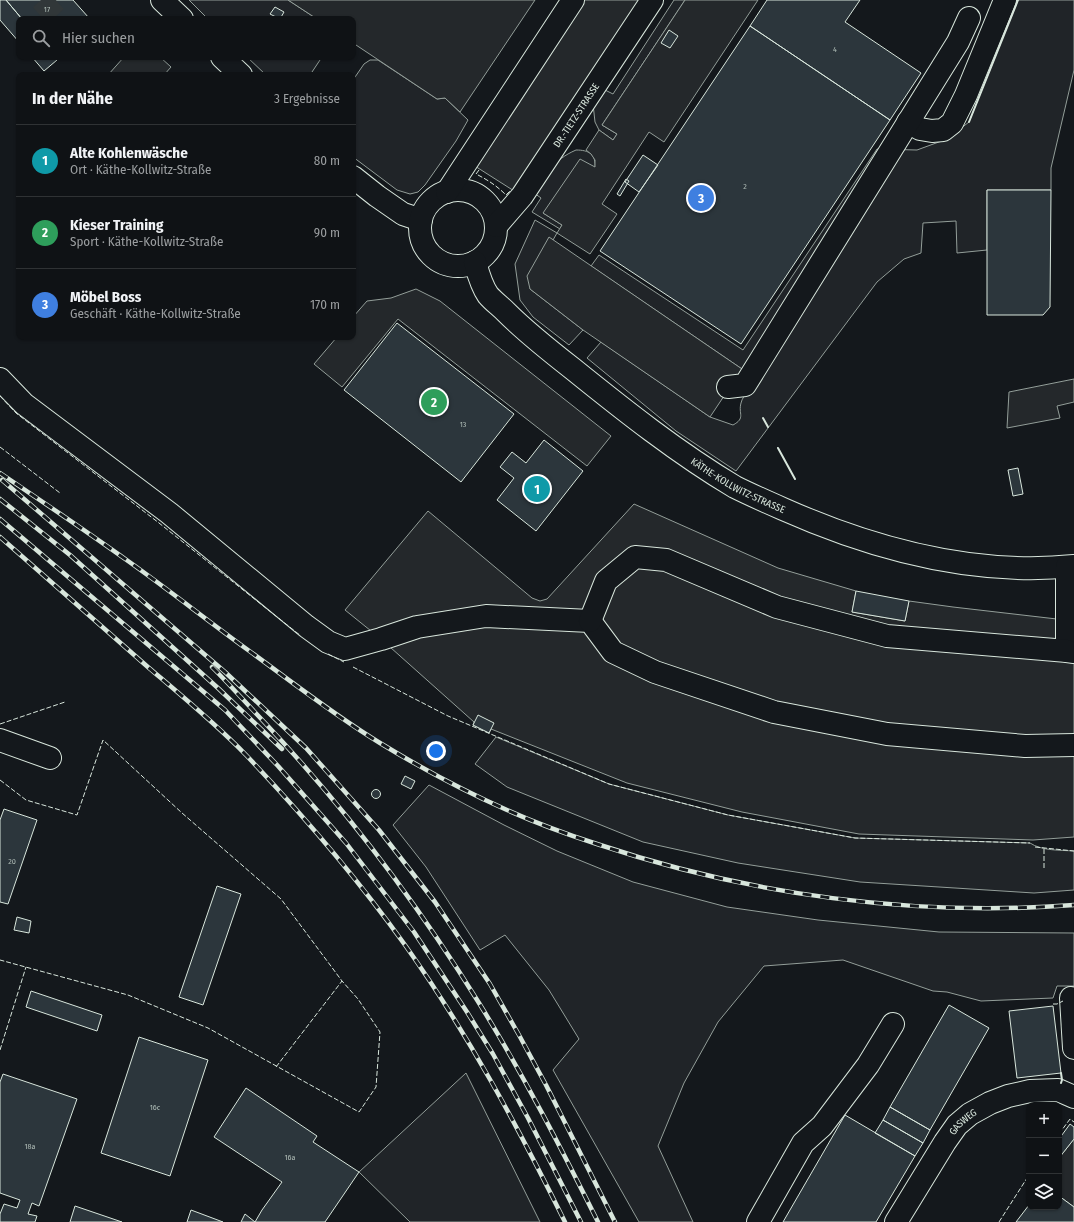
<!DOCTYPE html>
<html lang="de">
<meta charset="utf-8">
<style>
:root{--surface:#0f1215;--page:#1d2022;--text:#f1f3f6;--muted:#9b9ea0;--line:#2f3234;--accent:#ffb74d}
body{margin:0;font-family:"Fira Sans Condensed",sans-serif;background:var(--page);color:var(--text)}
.controls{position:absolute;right:12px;bottom:12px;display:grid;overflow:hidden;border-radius:8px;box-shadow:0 1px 3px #0004}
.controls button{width:36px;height:36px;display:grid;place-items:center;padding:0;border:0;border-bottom:1px solid var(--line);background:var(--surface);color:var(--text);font:20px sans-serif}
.you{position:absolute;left:436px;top:751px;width:14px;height:14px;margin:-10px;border:3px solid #fff;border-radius:50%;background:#1a73e8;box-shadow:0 0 0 6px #1a73e833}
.badge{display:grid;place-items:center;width:26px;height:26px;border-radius:50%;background:var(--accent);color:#fff;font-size:13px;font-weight:700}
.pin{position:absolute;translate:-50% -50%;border:2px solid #fff;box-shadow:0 1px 4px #0006}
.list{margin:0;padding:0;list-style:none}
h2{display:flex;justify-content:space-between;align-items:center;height:52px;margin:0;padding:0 16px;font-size:17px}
h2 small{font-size:13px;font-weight:400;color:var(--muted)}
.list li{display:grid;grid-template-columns:26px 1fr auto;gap:12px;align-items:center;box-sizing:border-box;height:72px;padding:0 16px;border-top:1px solid var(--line)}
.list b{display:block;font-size:15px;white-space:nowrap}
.list p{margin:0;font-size:13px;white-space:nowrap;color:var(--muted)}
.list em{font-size:13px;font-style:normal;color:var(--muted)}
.icon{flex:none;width:22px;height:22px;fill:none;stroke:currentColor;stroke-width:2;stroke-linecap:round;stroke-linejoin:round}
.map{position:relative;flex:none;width:1074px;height:1222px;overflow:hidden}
.search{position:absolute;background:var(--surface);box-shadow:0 1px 3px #0004;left:16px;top:16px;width:340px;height:44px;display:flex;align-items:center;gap:10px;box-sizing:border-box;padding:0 14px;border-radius:8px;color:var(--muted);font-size:15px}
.panel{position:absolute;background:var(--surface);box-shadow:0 1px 3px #0004;left:16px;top:72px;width:340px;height:268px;border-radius:8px}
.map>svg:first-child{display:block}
.green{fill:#202428;stroke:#939e99}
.parking{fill:#24282b;stroke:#939e99}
.building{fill:#2c363c;stroke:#d8e6dc}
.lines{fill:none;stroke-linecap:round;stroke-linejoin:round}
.minor-tunnel{stroke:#313739;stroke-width:22;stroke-dasharray:22 11;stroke-linecap:butt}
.minor-casing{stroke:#d8e6dc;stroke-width:24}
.minor{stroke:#14181c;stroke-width:22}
.rail-casing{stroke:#d8e6dc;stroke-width:4.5}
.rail{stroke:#14181c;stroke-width:3;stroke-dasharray:9;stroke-linecap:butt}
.fence{stroke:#d8e6dc;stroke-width:1;stroke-dasharray:5 2;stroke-linecap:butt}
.wall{stroke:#d8e6dc;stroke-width:2}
.labels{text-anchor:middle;stroke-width:3;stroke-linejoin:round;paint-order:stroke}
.number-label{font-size:8px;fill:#adbab4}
.street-label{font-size:10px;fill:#d8e6dc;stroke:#14181c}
</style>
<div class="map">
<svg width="1074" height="1222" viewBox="0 0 1074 1222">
<rect width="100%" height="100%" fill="#14181c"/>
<path class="green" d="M189,0H288L317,19H208Z
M674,0H685L602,125L617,134L613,140L599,130L595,122L593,104L603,89L613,94Z
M1018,0H1074V70L1051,168V190H987V250L957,253L956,221L923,223L921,253L904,259L877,282L736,471L676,431L587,358L601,342L710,417L733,425C746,418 738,414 741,403C742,396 759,376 764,368L742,369L591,266L599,255L743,350L877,149L917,150L947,139L969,122Z
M247,57H322L310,75H266Z
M370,60H378L437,99L445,98L468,120L456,141L425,185L418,192L410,194L397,190L353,157V80L364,64Z
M576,150C589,150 596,154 595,168L543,213L562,225L560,229L532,212L541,198L534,193C548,173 553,160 576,150Z
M535,220L557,233L553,240L549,238L530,289L583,330L569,345L533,317L520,300L515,264Z
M496,737L609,784L728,815L855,838L1030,843C1042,851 1060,850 1074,851V890L1034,893L860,882L738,863L643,842L507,787L475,764Z
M429,785L504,825L557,851L633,882L727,907L818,920L939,932L1074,933V986H1057L1053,998L981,1001L947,992L933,991L843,960L764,966L718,1022L684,1083L658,1146L693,1222H639L553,1070L579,1039L549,990L505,935L480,950L426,867L393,825Z
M466,1073L540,1222H410L359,1172Z"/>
<path class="parking" d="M288,0H535L460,112L445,98L437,99L353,43V19H317Z
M573,0H652L522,196L467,161Z
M685,0H758L664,142L649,132L602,204L617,214L590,254L557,233L562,225L543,213L580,159L595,167V160L591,154L586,150L599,130L613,140L617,134L602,125Z
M124,57H160L171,67L164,75H108Z
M549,237L742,369L710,417L583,330L530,289L527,276Z
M416,289L440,301L611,436L587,466L398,319L342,387L314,364L337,337H353V317L367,301L391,298Z
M1074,379V402L1057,406L1060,418L1007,428L1009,392Z
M634,504L778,568L856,591L852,612L905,621L909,601L953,607L1074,621V837L1033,840L859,834L742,812L627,783L491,729L489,733L473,725L474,722L381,639L345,610L428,511L532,598L540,601L547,599Z
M1074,1139V1207L1059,1196V1158Z"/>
<path class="building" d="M0,0H6L22,19H19V42L0,20Z
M6,0H73L89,18L22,19Z
M767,0H860L845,22L921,73L890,120L750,26Z
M275,7L284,12L280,19L270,14Z
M750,26L890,120L741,344L600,251Z
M669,30L678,36L670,48L661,43Z
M32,57H55L57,60L44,71Z
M643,155L658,165L639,192L625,182Z
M626,179L629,181L620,196L617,194Z
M987,190H1051L1050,307L1043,315H987Z
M397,323L514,414L461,482L344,390Z
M544,440L583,471L536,531L497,500L514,478L500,467L512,452L526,463Z
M1018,468L1023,494L1013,496L1008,470Z
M856,591L909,601L905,621L852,612Z
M478,715L494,723L489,733L473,725Z
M405,776L415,781L411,789L401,784Z
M371.5 794a4.5 4.5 0 1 1 9 0a4.5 4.5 0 1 1-9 0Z
M4,809L37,820L8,904L0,902V820Z
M217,886L241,894L203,1005L179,997Z
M17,917L31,921L29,933L14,930Z
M31,991L102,1015L97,1031L26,1007Z
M949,1005L989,1028L930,1130L890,1107Z
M1053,1006L1061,1073L1017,1078L1009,1011Z
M139,1037L208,1060L170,1176L101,1153Z
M3,1074L77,1099L39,1206L32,1203L28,1214L37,1216L35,1222H0V1214L4,1204L17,1208L20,1200L0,1193V1082Z
M246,1088L317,1136L313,1142L359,1172L325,1222H241L245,1214L255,1222L262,1210L282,1182L214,1137Z
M890,1107L930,1130L923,1143L883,1120Z
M845,1115L915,1156L876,1222H783Z
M883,1120L923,1143L915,1156L875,1133Z
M1070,1124L1074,1127V1139L1059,1158V1139Z
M1059,1196L1074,1207V1222H1016L1029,1205V1207H1059Z
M75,1206L122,1222H70Z
M191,1210L223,1222H187Z"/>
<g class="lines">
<path class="minor-tunnel" d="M41,0L58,19"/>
<defs>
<g id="minor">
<path d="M162,0L182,19"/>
<path d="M222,57L241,75"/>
<path d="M908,122L920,129L932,131L943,130L952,123L966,95L1005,0"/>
<path d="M353,177L377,196L403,214L421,220"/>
<circle cx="458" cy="228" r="38"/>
<path d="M447,192L573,0"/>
<path id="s1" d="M496,226L522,196L652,0"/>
<path id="s2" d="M475,262C478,273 481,285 488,295C493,301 500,306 506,312C527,333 550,351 573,369C625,411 678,453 735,487C751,495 767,502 783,509C873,549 975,576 1074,566"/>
<path d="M0,379L24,404L169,513L306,626L328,642L345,649L381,639L417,627L486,616L590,621L613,652L655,672L774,712L887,734L1025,746L1074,745"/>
<path d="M728,387L745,385L958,42L969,18"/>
<path d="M1067,567V651L1074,652"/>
<path d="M590,621L606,581L635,557L666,560L777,607L887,636L1067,651"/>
<path d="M0,740L50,758"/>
<path d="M1071,998L1074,1048"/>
<path d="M758,1222L803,1143L822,1126L868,1065L893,1024"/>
<path id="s3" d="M896,1222L945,1142L957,1125L970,1114L990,1103L1008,1096L1030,1091L1058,1090L1074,1097"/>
</g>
</defs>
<use href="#minor" class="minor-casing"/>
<use href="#minor" class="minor"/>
<defs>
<path id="rail" d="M0,473C43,502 86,531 128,561C169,590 208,621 248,650C292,682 334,715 380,743C421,768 464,791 507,810C536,823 566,834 597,844C749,895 914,917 1074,905
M2,480L225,672L306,748L379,830L435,902L490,984L519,1035L546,1085L615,1222
M0,499L70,555L219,689L282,749
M0,519L225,710L278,766L346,843L414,932L467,1012L493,1054L528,1118L581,1222
M0,537C50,581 99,624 149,668C182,696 216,724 246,755C303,815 357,878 405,945C467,1032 518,1127 565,1222
M212,667C230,685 248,705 266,724C346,809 417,903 479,1003C523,1074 561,1148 598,1222"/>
</defs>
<use href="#rail" class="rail-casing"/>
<use href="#rail" class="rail"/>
<path class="fence" d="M479,170L476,174C488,180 497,186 506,195L511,190
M0,396L16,413L159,523L301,636
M0,447L60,493
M328,654L344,662
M353,667L448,716L609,784L728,815L855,838L1030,843
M0,724L65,702
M0,780L26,800L77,815L103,740L182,813L281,899L342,981L358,999L380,1032L376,1087L359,1112L208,1028L128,995L0,960
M1035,847L1074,851
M1044,849V869
M1053,1004H1057L1063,1001
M0,1050L26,967
M276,1067L342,981
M1059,1134L1070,1119L1074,1122
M999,1222L1029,1175"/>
<path class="wall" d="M969,122L1018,0
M763,418L768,427
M778,448L795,479
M1061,1083L1062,1080L1061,1073"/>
</g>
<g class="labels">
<g class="number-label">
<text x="47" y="12">17</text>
<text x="835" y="52">4</text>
<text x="745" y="189">2</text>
<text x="463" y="427">13</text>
<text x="12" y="864">20</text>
<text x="155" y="1110">16c</text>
<text x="30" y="1149">18a</text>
<text x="290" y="1160">16a</text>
</g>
<g class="street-label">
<text dy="4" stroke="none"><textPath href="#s1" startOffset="137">DR.-TIETZ-STRASSE</textPath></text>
<text dy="4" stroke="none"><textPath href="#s2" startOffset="351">KÄTHE-KOLLWITZ-STRASSE</textPath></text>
<text dy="4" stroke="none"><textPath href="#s3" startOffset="121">GASWEG</textPath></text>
</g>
</g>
</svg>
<div class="controls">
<button>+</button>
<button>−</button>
<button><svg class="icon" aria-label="layers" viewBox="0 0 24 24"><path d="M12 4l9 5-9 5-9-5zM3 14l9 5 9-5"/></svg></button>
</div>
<div class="you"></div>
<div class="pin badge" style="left:537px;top:489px;background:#0f9aa8">1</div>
<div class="pin badge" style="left:434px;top:402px;background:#2e9e5b">2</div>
<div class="pin badge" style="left:701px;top:198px;background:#3f7fe0">3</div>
<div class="search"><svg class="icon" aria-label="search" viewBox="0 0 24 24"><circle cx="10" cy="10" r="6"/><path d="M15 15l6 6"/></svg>Hier suchen</div>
<section class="panel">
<h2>In der Nähe<small>3 Ergebnisse</small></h2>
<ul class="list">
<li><span class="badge" style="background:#0f9aa8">1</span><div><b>Alte Kohlenwäsche</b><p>Ort · Käthe-Kollwitz-Straße</p></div><em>80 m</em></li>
<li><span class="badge" style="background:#2e9e5b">2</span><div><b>Kieser Training</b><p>Sport · Käthe-Kollwitz-Straße</p></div><em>90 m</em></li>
<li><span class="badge" style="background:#3f7fe0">3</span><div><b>Möbel Boss</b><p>Geschäft · Käthe-Kollwitz-Straße</p></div><em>170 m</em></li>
</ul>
</section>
</div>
